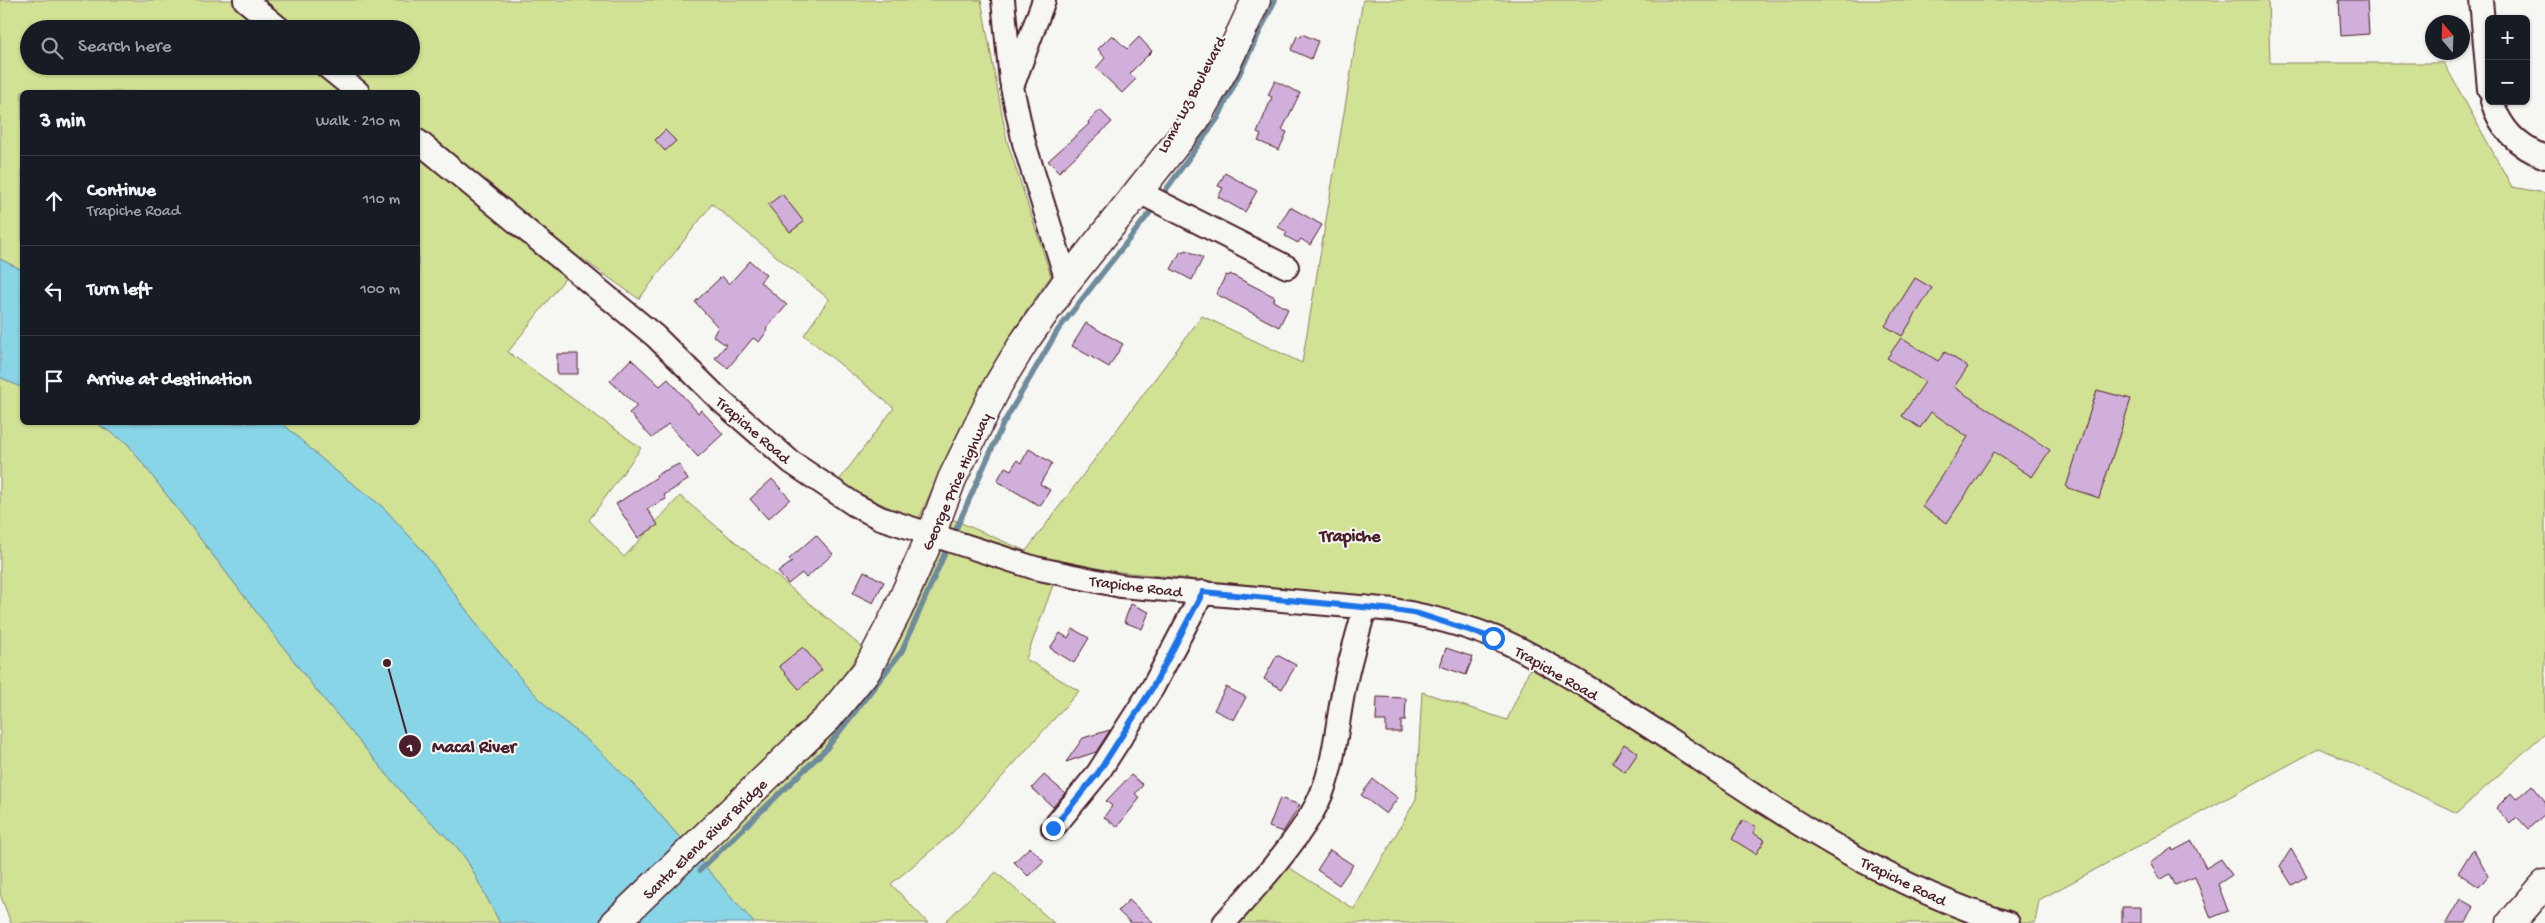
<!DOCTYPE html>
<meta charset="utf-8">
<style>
:root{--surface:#171b24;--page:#20242c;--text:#f1f3f6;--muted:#9ea1a6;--line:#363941}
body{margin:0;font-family:"Gochi Hand",sans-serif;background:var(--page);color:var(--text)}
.controls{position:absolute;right:15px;top:15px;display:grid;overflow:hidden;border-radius:8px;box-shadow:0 1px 4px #0004}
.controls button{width:45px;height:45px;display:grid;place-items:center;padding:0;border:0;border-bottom:1px solid var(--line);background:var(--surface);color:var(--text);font:25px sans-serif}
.compass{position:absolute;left:2425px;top:15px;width:45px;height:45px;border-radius:50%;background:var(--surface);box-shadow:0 1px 4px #0004;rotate:341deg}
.stop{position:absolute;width:15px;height:15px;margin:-11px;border:4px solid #1a73e8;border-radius:50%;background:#fff}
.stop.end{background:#1a73e8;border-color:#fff;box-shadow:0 1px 5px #0008}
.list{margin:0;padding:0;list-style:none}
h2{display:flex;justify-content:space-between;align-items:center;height:65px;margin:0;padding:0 20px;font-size:21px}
h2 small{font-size:16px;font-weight:400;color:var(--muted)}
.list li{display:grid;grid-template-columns:32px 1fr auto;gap:15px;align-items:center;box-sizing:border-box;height:90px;padding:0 20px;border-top:1px solid var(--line)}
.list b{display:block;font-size:19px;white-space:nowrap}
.list p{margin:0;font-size:16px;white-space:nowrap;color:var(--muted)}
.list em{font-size:16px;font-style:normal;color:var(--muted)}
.icon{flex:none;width:28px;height:28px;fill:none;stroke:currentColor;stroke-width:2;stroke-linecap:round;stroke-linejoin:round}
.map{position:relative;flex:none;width:2545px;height:923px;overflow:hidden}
.search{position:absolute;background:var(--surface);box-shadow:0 1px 4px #0004;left:20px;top:20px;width:400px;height:55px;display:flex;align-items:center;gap:12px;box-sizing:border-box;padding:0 18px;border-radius:28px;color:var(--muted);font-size:19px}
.panel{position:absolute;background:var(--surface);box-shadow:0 1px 4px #0004;left:20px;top:90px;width:400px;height:335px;border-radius:8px}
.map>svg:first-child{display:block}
.green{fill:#d2e295;stroke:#8e8060;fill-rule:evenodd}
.water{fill:#88d5e7;stroke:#6f8c9c}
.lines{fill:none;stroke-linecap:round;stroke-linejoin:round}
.stream{stroke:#6f8c9c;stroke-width:5.5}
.building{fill:#d0afda;stroke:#4a1f2b}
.minor-casing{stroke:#4a1f2b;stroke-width:26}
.major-casing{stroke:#4a1f2b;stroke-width:31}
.highway-casing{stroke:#4a1f2b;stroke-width:31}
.minor{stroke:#f6f6f2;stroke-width:22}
.major{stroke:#f6f6f2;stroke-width:28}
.highway{stroke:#f6f6f2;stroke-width:28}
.route{stroke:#1a73e8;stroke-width:6}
.labels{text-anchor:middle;stroke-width:4;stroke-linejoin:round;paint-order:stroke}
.street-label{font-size:16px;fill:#4a1f2b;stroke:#f6f6f2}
.neighbourhood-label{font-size:18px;font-weight:bold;fill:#4a1f2b;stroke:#f6f6f2}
.leader{fill:none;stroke:#4a1f2b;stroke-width:2}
.callout-dot{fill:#4a1f2b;stroke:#f6f6f2;stroke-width:2}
.mark-label{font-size:15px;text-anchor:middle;font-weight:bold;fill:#fff}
.callout-label{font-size:18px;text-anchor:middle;font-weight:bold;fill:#4a1f2b;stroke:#f6f6f2;stroke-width:4;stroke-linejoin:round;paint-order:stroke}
</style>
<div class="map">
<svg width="2545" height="923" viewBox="0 0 2545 923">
<rect width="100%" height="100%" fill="#f6f6f2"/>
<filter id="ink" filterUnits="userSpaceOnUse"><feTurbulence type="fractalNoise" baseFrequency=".02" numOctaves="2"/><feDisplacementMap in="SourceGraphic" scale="10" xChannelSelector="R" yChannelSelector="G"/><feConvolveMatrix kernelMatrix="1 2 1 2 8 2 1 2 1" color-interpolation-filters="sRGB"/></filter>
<g filter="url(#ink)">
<path class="green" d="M0,0H981L1007,141L1051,276C995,351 955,436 918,521L837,483L894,408L804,335L829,299L712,204L639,299L581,258L508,352L641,448L589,520L624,557L680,496L863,648L819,710L765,763L783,782C806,760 830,739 851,715C897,659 927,586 952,519L1026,551L1202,316L1302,363L1363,0H2268L2270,63H2444L2512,187L2545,193V733L2457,813L2320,748L2039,900L2035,923H1220L1271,856L1354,909L1416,799L1422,692L1507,720L1538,651L1413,601L1060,566L1026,659L1079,691L951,834L891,884L928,923H754L637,788L599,750L549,709L522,680L484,634L423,551L383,507L332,468L282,423L418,422V92H22V270L0,259ZM29,29H411V66H29Z
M0,377L22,388V422L96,423L127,443L313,686L410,802L457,847L468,862L500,923H11L0,894Z
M996,872L1054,923H944Z"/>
<path class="water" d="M0,259L22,270V388L0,377Z
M96,423H282L332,468L383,507L423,551L484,634L522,680L549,709L599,750L637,788L754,923H500L468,862L457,847L410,802L313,686L127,443Z"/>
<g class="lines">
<path class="stream" d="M1160,198L1218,118L1275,0
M952,538L1003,424L1058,330L1155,206
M700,870L826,749L902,651L948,546"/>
</g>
<path class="building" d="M2339,0H2367L2369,34L2341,36Z
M1302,34L1318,41L1311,59L1291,50L1297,36L1301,37Z
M1112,35L1127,49L1139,37L1152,51L1130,73L1136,79L1122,93L1096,68L1105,58L1098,49Z
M1275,81L1300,93L1282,130L1287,132L1279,150L1258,141L1261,135L1257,133L1272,97L1268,95Z
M1100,110L1112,122L1059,172L1048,161L1089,124L1088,122Z
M665,130L676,141L665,151L655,140Z
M1225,173L1257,191L1245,212L1218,197L1223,188L1218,186Z
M782,194L804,222L790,232L768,205Z
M1290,207L1322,225L1310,245L1301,239L1298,243L1285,236L1287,232L1278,227Z
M1186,250L1203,258L1192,280L1171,269L1181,251L1184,252Z
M750,261L766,275L760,282L787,305L766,329L768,330L759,342L753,338L728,368L715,358L726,345L713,336L718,327L695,302L722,276L729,284Z
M1230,274L1275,297L1273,301L1288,309L1279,327L1216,294L1226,275L1229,276Z
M1915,278L1932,288L1902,336L1885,326Z
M1086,323L1123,344L1109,367L1072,346Z
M1901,338L1938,361L1945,352L1968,367L1954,387L2050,450L2032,477L1994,452L1947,523L1922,507L1968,437L1931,412L1920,428L1902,416L1925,382L1887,358Z
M557,354H578V374H557Z
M631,359L660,386L668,379L698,413L701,410L723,434L698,457L668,424L652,438L629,413L637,406L610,381Z
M2097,390L2131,399L2099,498L2066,487Z
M1029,449L1052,463L1040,484L1050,490L1040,506L997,481L1005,467L1011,470L1017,460L1021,463Z
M679,464L688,480L664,495L666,499L647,509L658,525L638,538L616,504L657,477L656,475Z
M772,479L790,499L768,519L750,499Z
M816,535L833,554L806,578L802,573L788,584L778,572L792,562L789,559Z
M864,571L884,582L873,603L853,593Z
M1131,604L1149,612L1142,629L1124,622Z
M1073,629L1089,638L1074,663L1050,648L1060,633L1068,638Z
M803,647L822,670L799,689L779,666Z
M1446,648L1473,657L1466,675L1440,666Z
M1277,655L1296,665L1282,689L1264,679Z
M1226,687L1246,697L1234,720L1214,710Z
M1377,697L1406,698L1405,721H1401V732H1386V721H1376Z
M1110,730L1096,752L1066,762L1083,738Z
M1624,744L1638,753L1625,772L1612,763Z
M1044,775L1065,793L1053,807L1032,788Z
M1131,775L1143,785L1135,794L1140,798L1117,827L1104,817L1112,806L1106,801Z
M1373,779L1398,798L1386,814L1361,795Z
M2532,785L2545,801V814L2528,829L2517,817L2510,824L2496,808L2511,793L2516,799Z
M1280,798L1300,805L1283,832L1269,827Z
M1743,820L1756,827L1753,833L1765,840L1756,854L1732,839Z
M2192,841L2206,868L2221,859L2232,875L2218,884L2228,911L2211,918L2195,877L2175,885L2170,874L2160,880L2150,863L2172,848L2173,851Z
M1030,847L1044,861L1028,876L1014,862Z
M2291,849L2307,876L2292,885L2280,866Z
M2473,849L2488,876L2479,887L2458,873Z
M1330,850L1353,865L1339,885L1317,870Z
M2460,899L2474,907L2466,923H2446Z
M1129,900L1154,923H1131L1118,911Z
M2122,907H2141V923H2122Z"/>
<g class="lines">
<defs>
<path id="minor" d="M245,0L280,29
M1003,0L1011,81
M1044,0L1012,87L1024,143L1067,281
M2481,0L2489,89
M326,66L358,92
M2492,101C2500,128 2518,147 2545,157
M418,141L655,336L720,400L791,462L855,505L880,518L1035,568L1121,586L1394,610C1434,617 1483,630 1520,649C1578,679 1635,717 1690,753C1789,819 1893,889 2008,923
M1137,191L1287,267
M1053,828L1098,773L1153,687L1203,592
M1224,923C1255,888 1288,853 1312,813C1333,778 1335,738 1342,699C1347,668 1357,638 1365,607"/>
<path id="major" d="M2511,923L2545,884"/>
<path id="highway" d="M615,923L828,718L867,670L897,612L931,535L952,479L998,385L1024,342L1067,281L1195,120L1225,67L1256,0"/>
</defs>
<use href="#minor" class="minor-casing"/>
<use href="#major" class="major-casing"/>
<use href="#highway" class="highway-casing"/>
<use href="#minor" class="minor"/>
<use href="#major" class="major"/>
<use href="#highway" class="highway"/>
</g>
</g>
<g class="lines" filter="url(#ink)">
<path class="route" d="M1053,828L1098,773L1153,687L1203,592L1394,610L1419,614L1493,638"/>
</g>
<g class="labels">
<g class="street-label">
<text transform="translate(1190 94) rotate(-62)" y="6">Loma Luz Boulevard</text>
<text transform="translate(754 429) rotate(41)" y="6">Trapiche Road</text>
<text transform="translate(955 481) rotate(-66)" y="6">George Price Highway</text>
<text transform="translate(1136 585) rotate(7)" y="6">Trapiche Road</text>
<text transform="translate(1557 672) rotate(30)" y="6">Trapiche Road</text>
<text transform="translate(704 838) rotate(-44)" y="6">Santa Elena River Bridge</text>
<text transform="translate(1904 880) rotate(26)" y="6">Trapiche Road</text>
</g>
<g class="neighbourhood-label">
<text x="1350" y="541">Trapiche</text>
</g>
</g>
<path class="leader" d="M387 663L410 746"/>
<g class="callout-dot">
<circle cx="387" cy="663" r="5"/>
<circle cx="410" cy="746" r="12"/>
</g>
<g class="mark-label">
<text x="410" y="751">1</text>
</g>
<g class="callout-label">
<text x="474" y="752">Macal River</text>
</g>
</svg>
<div class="controls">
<button>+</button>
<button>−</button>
</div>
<svg class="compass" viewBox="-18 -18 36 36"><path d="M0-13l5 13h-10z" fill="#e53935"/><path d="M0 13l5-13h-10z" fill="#9ea1a6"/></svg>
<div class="stop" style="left:1493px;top:638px"></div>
<div class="stop end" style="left:1053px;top:828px"></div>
<div class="search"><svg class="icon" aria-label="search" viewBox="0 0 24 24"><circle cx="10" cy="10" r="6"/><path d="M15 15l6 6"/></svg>Search here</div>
<section class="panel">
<h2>3 min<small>Walk · 210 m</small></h2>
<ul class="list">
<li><svg class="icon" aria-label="ahead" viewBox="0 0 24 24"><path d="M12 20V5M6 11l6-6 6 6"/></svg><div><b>Continue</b><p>Trapiche Road</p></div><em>110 m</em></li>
<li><svg class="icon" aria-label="left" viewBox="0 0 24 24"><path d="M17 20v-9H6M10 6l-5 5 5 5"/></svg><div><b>Turn left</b></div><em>100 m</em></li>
<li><svg class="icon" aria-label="arrive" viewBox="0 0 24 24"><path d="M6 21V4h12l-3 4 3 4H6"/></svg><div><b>Arrive at destination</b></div></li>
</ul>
</section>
</div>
